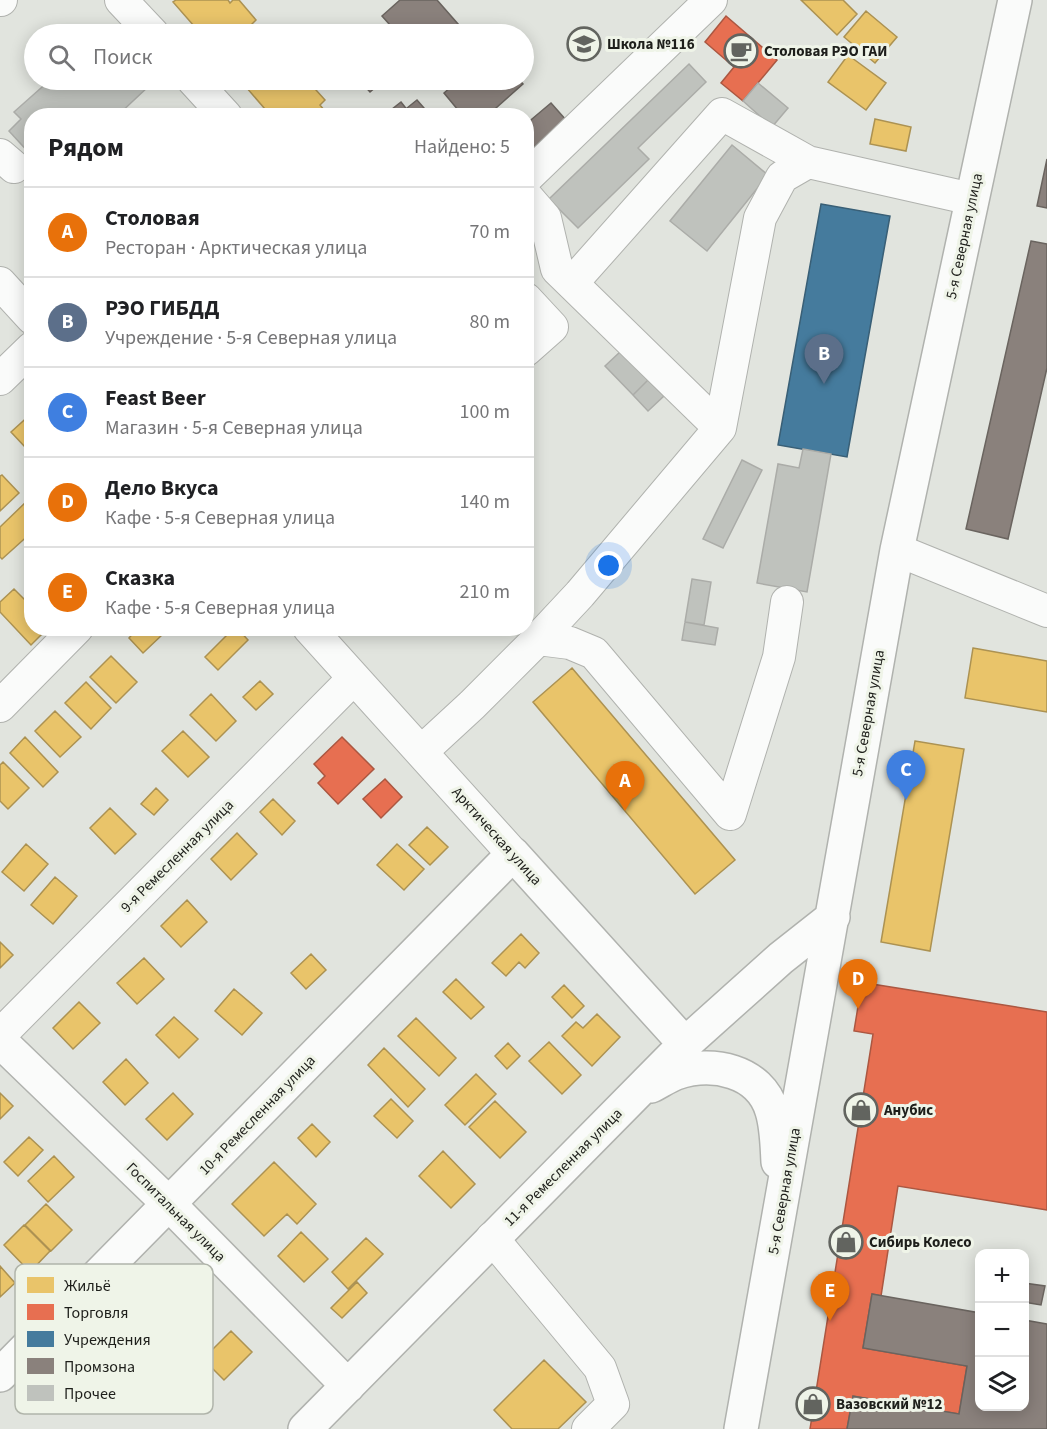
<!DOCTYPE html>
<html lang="ru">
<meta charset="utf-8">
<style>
:root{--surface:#fff;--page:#f2f2f2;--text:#202124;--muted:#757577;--line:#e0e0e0;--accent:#0f766e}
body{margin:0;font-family:"Source Sans 3",sans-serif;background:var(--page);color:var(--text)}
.controls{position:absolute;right:18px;bottom:18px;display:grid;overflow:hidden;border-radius:12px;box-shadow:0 3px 15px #0003}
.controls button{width:54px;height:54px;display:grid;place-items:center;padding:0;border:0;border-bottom:2px solid var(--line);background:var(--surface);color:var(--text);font:30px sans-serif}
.you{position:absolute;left:609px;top:566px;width:21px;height:21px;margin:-15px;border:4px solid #fff;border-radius:50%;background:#1a73e8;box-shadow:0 0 0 9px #1a73e833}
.badge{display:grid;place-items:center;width:39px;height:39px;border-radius:50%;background:var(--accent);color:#fff;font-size:20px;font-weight:700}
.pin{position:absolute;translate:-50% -50px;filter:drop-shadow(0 2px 3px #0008)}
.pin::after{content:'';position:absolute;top:32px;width:21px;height:18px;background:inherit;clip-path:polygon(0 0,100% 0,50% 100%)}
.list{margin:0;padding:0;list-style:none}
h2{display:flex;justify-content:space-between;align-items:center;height:78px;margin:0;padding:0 24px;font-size:26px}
h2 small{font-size:20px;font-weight:400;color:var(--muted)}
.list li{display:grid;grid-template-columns:39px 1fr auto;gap:18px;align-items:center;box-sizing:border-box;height:90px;padding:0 24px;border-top:2px solid var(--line)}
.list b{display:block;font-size:22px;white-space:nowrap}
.list p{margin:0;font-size:20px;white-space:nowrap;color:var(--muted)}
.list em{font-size:20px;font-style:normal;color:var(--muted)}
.icon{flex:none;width:33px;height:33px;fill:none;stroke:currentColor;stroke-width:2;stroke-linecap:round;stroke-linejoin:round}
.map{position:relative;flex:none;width:1047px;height:1429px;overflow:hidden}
.search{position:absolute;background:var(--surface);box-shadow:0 3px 15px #0003;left:24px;top:24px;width:510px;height:66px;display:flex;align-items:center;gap:15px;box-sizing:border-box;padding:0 21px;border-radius:33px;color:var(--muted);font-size:22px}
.panel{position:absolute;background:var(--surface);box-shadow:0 3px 15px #0003;left:24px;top:108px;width:510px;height:528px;border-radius:24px}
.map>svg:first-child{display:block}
.homes{fill:#e9c46a;stroke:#ac9252;stroke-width:1.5}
.shops{fill:#e76f51;stroke:#ab5741;stroke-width:1.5}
.public{fill:#457b9d;stroke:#395f76;stroke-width:1.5}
.industry{fill:#8a817c;stroke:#6a645f;stroke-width:1.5}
.building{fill:#bfc2bd;stroke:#abaca8;stroke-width:1.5}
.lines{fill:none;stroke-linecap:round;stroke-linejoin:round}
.minor-casing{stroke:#b0b2ae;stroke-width:34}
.major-casing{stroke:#b0b2ae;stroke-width:36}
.minor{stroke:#fafbfa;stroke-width:32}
.major{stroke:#fafbfa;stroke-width:33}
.labels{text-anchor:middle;stroke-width:6;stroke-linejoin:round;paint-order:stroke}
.poi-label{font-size:15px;font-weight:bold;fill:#1e1f1b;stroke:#eff4e8;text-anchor:start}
.street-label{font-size:15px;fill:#1e1f1b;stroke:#eff4e8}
.key{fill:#eff4e8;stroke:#b0b4aa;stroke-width:1.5}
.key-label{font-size:16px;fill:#1e1f1b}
</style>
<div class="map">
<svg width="1047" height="1429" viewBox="0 0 1047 1429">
<rect width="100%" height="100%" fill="#e1e4de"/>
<path class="homes" d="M176,0H228L230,3L233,0H239L256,20L251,25L259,34H201L173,2Z
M801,0H843L857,14L837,35Z
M866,11L897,37L875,63L844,37Z
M848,55L886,83L866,110L828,82Z
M240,80H307L325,100L320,105L329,116H271Z
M875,119L911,127L906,151L870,144Z
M32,413V441L25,447L11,432Z
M2,475L19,493L0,511V476Z
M27,501L32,505V532L2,559L0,557V527Z
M14,589L32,607V628H48L31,645L0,612V602Z
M138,628H157L163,634L143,653L129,638Z
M234,628H237L248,640L218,670L205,657Z
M973,648L1047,661V712L965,698Z
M111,656L137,682L116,703L90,677Z
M572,668L735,860L695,894L533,702Z
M260,681L273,694L256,710L243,697Z
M86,682L111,708L91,729L65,703Z
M211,694L236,721L216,741L190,715Z
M55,711L81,737L60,757L35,731Z
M183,731L209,757L188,777L162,751Z
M25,737L58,772L43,787L10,753Z
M915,741L964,749L930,951L881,942Z
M3,762L29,788L8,809L0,801V765Z
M156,788L168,800L154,815L141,804Z
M273,799L295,821L282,835L260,812Z
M110,808L136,834L115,854L90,828Z
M427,827L448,847L430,865L409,845Z
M237,833L257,854L231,880L211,859Z
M26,844L48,864L24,891L2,872Z
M397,844L424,869L404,890L377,865Z
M55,877L77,896L53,924L31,905Z
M187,900L207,922L181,947L161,926Z
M521,934L539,953L525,968L519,962L506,976L492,963Z
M0,942L13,955L0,968Z
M311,954L326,970L306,989L291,973Z
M144,958L164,979L137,1004L117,983Z
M456,979L484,1007L471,1019L443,992Z
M564,985L584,1006L572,1018L552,997Z
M234,989L262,1013L242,1035L215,1011Z
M79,1002L100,1023L73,1049L53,1028Z
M597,1014L620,1037L592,1066L562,1036L576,1022L583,1028Z
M174,1017L198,1039L179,1058L156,1035Z
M416,1018L456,1058L439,1076L398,1036Z
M549,1042L581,1075L562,1094L529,1061Z
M508,1043L520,1056L507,1069L495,1056Z
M384,1048L425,1089L408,1107L368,1065Z
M126,1059L148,1083L125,1105L103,1082Z
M476,1074L496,1094L465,1125L445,1105Z
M0,1093L13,1106L0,1119Z
M173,1093L193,1114L167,1140L146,1119Z
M391,1099L413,1121L397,1138L374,1116Z
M495,1101L526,1132L500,1158L469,1127Z
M312,1124L330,1142L316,1157L298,1138Z
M29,1137L43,1150L18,1176L4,1162Z
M443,1151L475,1184L451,1208L419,1176Z
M54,1156L74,1177L48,1202L28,1181Z
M274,1162L316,1204L297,1224L287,1214L264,1236L232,1204Z
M46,1204L72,1230L51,1251L25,1225Z
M24,1225L50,1251L30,1272L4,1245Z
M301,1232L328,1259L304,1282L278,1256Z
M366,1238L383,1254L348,1289L332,1272Z
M0,1266L15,1283L0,1297Z
M357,1282L367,1293L342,1318L331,1308Z
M231,1331L252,1352L224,1380L203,1359Z
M544,1360L586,1402L558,1429H512L494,1410Z"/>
<path class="shops" d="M726,16L777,60L743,101L721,83L734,67L705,42Z
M342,737L374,769L338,804L318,783L325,776L314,764Z
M385,779L402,797L381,818L363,799Z
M872,984L1047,1012V1210L898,1186L881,1296L872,1294L863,1348L967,1366L959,1414L853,1396L847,1429H810L873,1034L854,1031L861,988L871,989Z"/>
<path class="public" d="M821,204L890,216L847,457L778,445Z"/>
<path class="industry" d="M400,0H437L458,24L445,34H398L382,16Z
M359,80H384L370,92Z
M459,80H519L523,84L487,116H463L444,93Z
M417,100L431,116H414L407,108Z
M401,102L412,116H395L391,110Z
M551,103L566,120L526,154V124Z
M1047,159V208L1037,206Z
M1031,241L1047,244V368L1008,539L966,529Z
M1024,1283L1045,1286L1041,1305L1024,1302Z
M872,1294L980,1313V1406H1024V1320L1047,1324V1429H847L853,1396L959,1414L967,1366L863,1348Z"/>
<path class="building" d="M689,64L706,82L638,148L649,159L578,228L549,199Z
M50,80H145L150,85L117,116H32V156L9,131L21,119L14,112Z
M758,83L788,108L772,127L743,101Z
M732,145L768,175L707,251L670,221Z
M621,351L648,380L633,395L605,366Z
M648,380L664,396L648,411L633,395Z
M803,449L831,454L807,592L757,583L778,464L799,468Z
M742,460L762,470L723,548L703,539Z
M692,579L711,582L704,625L685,622Z
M685,622L718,628L715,645L682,640Z"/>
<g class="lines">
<defs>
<path id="minor" d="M0,0H1
M121,0L153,34
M193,80L226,116
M0,155L14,167
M526,178L711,0
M526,196L545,218L557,269L720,428
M0,283L32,318
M572,283L722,114L808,162
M526,299L552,327L526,350
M0,379L32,348
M897,550L1047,611
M309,628L513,854
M538,639L570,643L594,653L730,814
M0,706L77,628
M421,752L472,705L538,639L580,594L720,428L760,218L782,177L808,162L972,199
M730,814L779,657L787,602
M0,1035L354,678
M492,1238L600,1368L613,1404L588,1429"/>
<path id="major" d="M0,1041L169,1204L348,1386
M651,1086C659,1082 668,1076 676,1073C712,1061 760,1070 772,1111C777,1127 777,1145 778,1162
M0,1375L513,854L685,1044
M305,1429L685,1044L781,958L833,917
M741,1429L897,550L1015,0"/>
</defs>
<use href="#minor" class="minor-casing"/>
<use href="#major" class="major-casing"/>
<use href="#minor" class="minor"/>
<use href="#major" class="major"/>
</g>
<defs>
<symbol id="school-ring" viewBox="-11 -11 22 22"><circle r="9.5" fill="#eff4e8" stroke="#62645f" stroke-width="1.5"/><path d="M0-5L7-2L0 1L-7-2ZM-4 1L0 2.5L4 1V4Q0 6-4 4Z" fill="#62645f"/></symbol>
<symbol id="cafe-ring" viewBox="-11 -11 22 22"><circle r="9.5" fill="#eff4e8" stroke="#62645f" stroke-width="1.5"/><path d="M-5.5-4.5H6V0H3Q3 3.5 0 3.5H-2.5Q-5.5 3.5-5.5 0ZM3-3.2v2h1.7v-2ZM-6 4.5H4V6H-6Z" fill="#62645f"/></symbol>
<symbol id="shop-ring" viewBox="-11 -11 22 22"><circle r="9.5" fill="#eff4e8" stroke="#62645f" stroke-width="1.5"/><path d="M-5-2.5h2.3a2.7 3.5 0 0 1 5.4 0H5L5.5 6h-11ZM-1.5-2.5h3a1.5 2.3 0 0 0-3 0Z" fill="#62645f"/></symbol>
</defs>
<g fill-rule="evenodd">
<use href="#school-ring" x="565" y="25" width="38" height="38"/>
<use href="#cafe-ring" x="722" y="32" width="38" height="38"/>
<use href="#shop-ring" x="842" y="1091" width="38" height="38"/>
<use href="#shop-ring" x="827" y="1223" width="38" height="38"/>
<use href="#shop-ring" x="794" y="1385" width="38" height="38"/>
</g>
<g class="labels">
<g class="poi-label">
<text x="607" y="49">Школа №116</text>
<text x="764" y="56">Столовая РЭО ГАИ</text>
<text x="884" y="1115">Анубис</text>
<text x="869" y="1247">Сибирь Колесо</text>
<text x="836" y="1409">Вазовский №12</text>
</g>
<g class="street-label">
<text transform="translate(964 236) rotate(-78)" y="5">5-я Северная улица</text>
<text transform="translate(868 713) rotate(-80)" y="5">5-я Северная улица</text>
<text transform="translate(497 836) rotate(48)" y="5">Арктическая улица</text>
<text transform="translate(177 856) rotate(-45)" y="5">9-я Ремесленная улица</text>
<text transform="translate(257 1115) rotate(-46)" y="5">10-я Ремесленная улица</text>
<text transform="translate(563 1167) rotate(-45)" y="5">11-я Ремесленная улица</text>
<text transform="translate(784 1191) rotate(-80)" y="5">5-я Северная улица</text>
<text transform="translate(176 1212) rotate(45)" y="5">Госпитальная улица</text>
</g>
</g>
<rect x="15" y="1264" width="198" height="150" rx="9" class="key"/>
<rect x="27" y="1277" width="27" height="16" fill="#e9c46a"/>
<rect x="27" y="1304" width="27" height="16" fill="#e76f51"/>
<rect x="27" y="1331" width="27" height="16" fill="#457b9d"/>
<rect x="27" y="1358" width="27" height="16" fill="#8a817c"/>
<rect x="27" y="1385" width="27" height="16" fill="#bfc2bd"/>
<g class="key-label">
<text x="64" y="1291">Жильё</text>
<text x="64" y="1318">Торговля</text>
<text x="64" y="1345">Учреждения</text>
<text x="64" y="1372">Промзона</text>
<text x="64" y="1399">Прочее</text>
</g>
</svg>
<div class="controls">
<button>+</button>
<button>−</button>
<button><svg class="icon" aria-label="layers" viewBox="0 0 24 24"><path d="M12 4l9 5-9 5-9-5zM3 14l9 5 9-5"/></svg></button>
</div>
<div class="you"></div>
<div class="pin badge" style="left:625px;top:811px;background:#e8710a">A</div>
<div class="pin badge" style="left:824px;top:384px;background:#5c6f8a">B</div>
<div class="pin badge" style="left:906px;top:800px;background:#3f7fe0">C</div>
<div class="pin badge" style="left:858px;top:1009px;background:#e8710a">D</div>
<div class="pin badge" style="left:830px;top:1321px;background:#e8710a">E</div>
<div class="search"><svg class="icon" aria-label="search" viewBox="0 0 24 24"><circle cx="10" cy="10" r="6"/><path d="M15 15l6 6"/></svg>Поиск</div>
<section class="panel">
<h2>Рядом<small>Найдено: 5</small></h2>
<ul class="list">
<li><span class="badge" style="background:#e8710a">A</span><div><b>Столовая</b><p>Ресторан · Арктическая улица</p></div><em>70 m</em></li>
<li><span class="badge" style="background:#5c6f8a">B</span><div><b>РЭО ГИБДД</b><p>Учреждение · 5-я Северная улица</p></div><em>80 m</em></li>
<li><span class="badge" style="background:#3f7fe0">C</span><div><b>Feast Beer</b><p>Магазин · 5-я Северная улица</p></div><em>100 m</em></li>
<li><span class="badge" style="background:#e8710a">D</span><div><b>Дело Вкуса</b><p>Кафе · 5-я Северная улица</p></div><em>140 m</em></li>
<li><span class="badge" style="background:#e8710a">E</span><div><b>Сказка</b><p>Кафе · 5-я Северная улица</p></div><em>210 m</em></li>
</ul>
</section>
</div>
